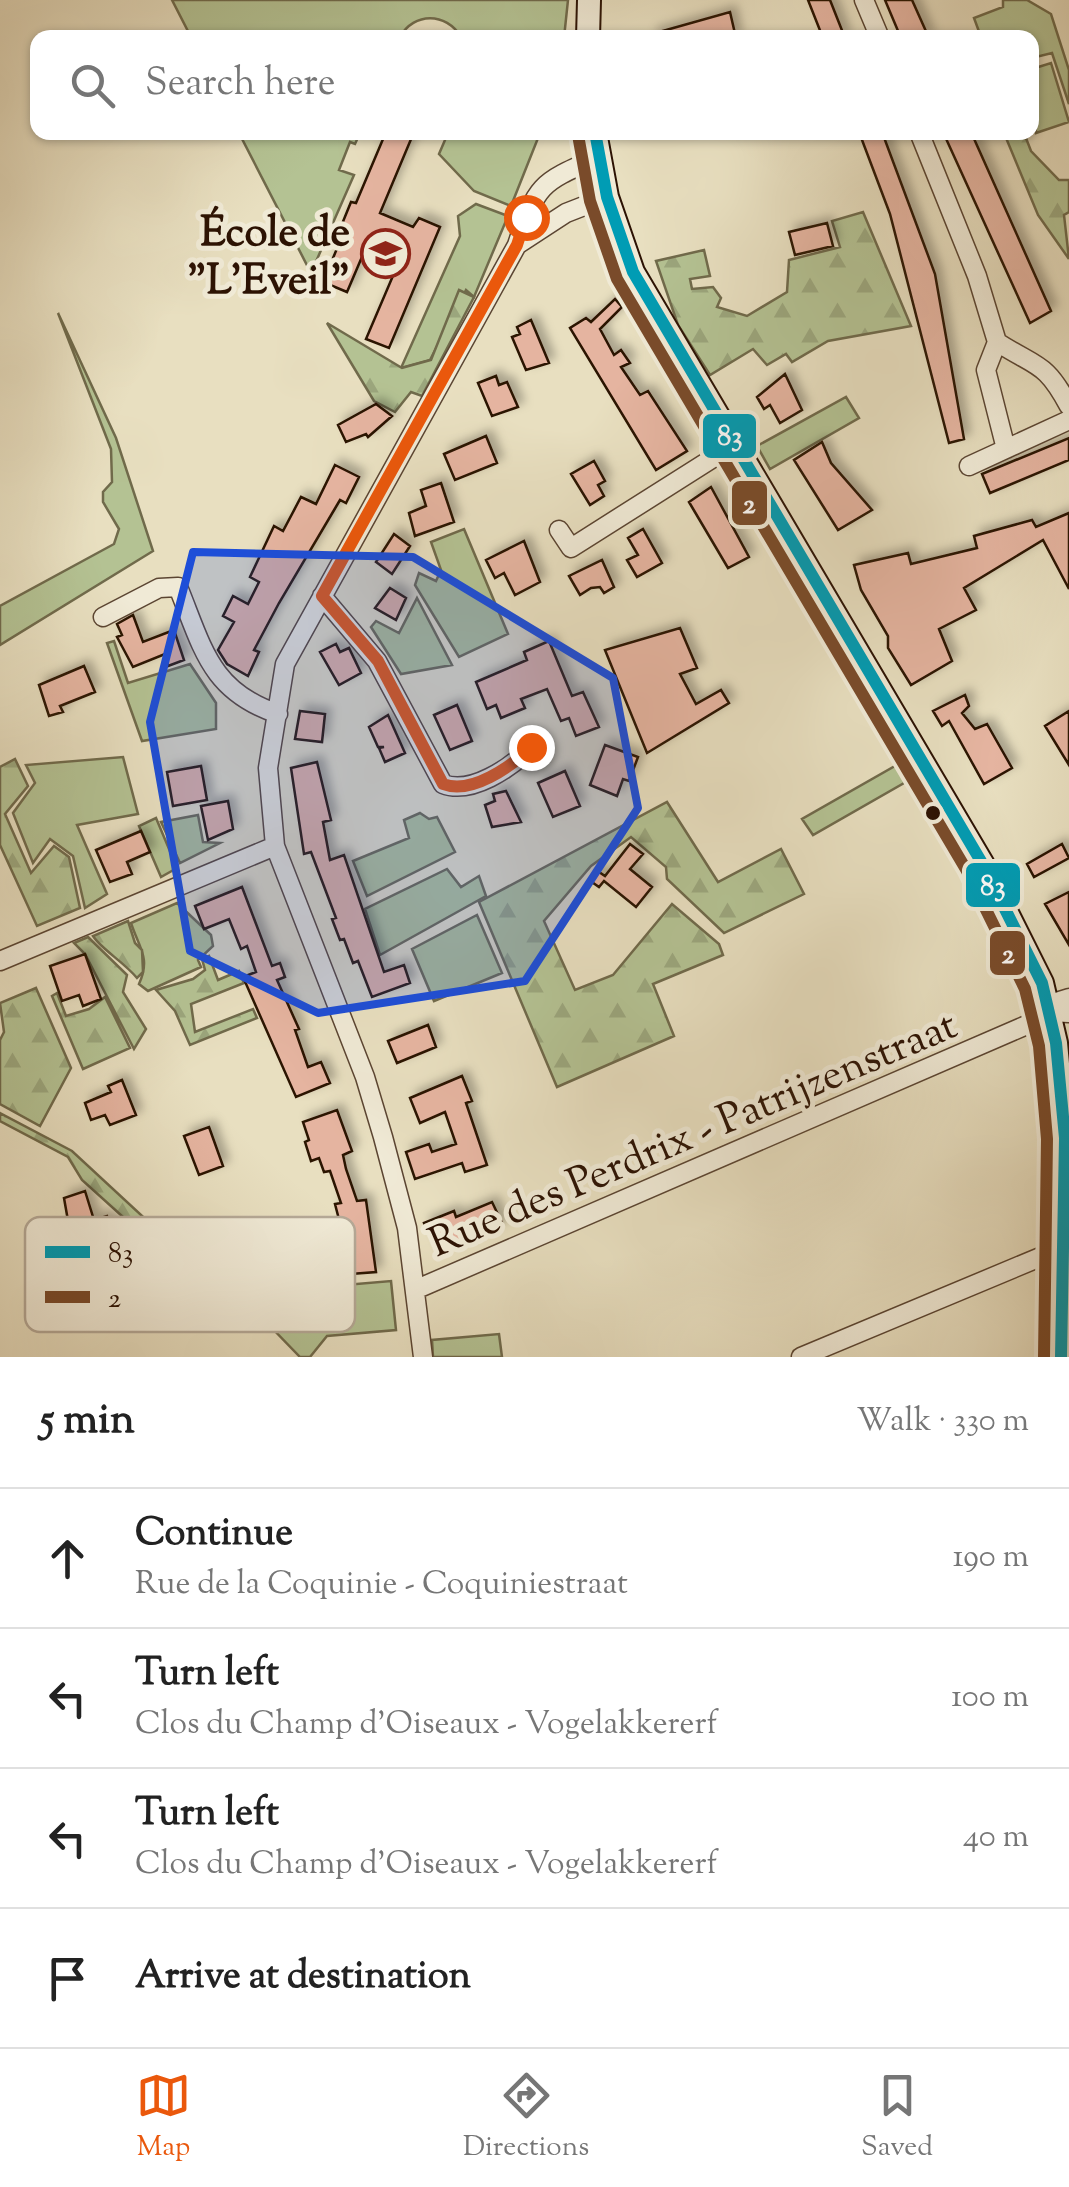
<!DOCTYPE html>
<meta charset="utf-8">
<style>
:root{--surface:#fff;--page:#f2f2f2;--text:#222;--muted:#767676;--line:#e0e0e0;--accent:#ea580c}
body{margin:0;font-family:"Sorts Mill Goudy",serif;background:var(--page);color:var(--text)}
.stop{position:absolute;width:30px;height:30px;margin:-22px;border:8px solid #ea580c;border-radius:50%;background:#fff}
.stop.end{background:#ea580c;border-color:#fff;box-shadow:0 2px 10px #0008}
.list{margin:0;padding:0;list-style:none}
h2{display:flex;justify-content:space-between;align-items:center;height:130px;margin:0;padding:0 40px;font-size:42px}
h2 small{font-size:32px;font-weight:400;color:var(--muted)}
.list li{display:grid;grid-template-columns:65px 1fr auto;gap:30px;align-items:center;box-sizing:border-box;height:140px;padding:0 40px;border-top:2px solid var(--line)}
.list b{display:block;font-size:38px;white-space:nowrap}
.list p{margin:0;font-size:32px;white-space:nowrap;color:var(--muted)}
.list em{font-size:32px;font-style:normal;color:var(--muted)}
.icon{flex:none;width:55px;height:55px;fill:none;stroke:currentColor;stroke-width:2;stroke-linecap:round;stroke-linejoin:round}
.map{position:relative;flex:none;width:1069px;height:1357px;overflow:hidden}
.search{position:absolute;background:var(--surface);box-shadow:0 2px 8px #0004;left:30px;right:30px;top:30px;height:110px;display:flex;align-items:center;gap:25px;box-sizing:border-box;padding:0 35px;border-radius:20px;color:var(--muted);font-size:38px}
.sheet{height:690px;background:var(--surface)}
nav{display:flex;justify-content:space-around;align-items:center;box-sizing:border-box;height:140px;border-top:2px solid var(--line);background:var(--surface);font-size:28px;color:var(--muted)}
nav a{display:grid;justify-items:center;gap:5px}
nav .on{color:var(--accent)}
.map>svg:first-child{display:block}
.green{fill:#b4c293;stroke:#706a4b;stroke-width:2.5}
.forest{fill:url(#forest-firs);stroke:#706a4b;stroke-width:2.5}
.building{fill:#e5b4a0;stroke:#2c1203;stroke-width:2.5;filter:url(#shadow)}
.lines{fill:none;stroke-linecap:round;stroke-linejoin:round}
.minor-casing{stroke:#5b4532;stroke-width:21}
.secondary-casing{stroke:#2c1203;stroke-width:26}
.minor{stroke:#f0ead6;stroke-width:18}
.secondary{stroke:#f0ead6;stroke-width:22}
.bus-1-casing{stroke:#f0ead6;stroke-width:20}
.bus-2-casing{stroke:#f0ead6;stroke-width:20}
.bus-1{stroke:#009cb4;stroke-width:12}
.bus-2{stroke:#7a4b2a;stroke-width:12}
.route{stroke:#ea580c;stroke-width:12}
.marked{fill:#1d4ed8;fill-opacity:0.2;stroke:#1d4ed8;stroke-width:8;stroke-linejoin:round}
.bus-dot{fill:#2c1203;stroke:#f0ead6;stroke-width:4}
.labels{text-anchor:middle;stroke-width:10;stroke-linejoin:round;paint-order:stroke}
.poi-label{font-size:42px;font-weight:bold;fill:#2c1203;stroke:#f0ead6;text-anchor:end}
.street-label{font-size:42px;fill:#2c1203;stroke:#f0ead6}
.key{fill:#f0ead6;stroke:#b5a997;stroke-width:2.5}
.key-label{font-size:28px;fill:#2c1203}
.line-badge{stroke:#f0ead6;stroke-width:4}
.badge-label{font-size:28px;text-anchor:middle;font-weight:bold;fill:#fff}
</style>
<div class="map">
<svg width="1069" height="1357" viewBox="0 0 1069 1357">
<defs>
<pattern id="forest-firs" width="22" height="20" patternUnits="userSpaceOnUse" patternTransform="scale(2.5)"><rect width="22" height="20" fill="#b4c293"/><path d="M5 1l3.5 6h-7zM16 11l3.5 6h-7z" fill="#9ba67d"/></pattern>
<filter id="shadow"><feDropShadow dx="6" dy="-6" stdDeviation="5" flood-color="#0004"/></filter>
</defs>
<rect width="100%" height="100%" fill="#e8dfc0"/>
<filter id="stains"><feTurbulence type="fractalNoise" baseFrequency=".002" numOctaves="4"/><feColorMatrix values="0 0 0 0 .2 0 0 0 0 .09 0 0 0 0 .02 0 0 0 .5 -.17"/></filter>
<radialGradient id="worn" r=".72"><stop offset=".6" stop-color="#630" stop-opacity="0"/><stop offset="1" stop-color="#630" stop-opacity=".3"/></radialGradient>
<path class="green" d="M172,0H568L564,38L461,37C446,12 414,12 400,37H191Z
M1003,0H1027L1051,14L1069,70V104L1052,53L1032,58V38L981,37L974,18L1003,7Z
M1051,63L1069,122L1036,133L1032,69Z
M239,133H360L355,144L350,142L339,170L354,175L311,273Z
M448,133H540L511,206L474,191L439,154Z
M476,204L508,216L474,297L466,290L430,360L401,368L460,236L458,216Z
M58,313L116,438L153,551L0,645V606L114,544L119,529L103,502V492L112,482L111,449Z
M846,397L859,418L770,469L757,446Z
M464,529L508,634L459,657L415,585L419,573L436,581L441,570L431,542Z
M417,598L452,665L401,674L371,627L376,621L399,633Z
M114,641L128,683L190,664L216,703V729L142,741L107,643Z
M123,757L138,814L77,825L107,894L85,908L73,856L50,839L33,863L13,813L35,783L26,765Z
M902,762L911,779L813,835L802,819Z
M420,813L429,819L437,817L455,852L367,896L353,861L409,838L404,820Z
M198,815L203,842L220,843L180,863L161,822Z
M156,818L177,868L161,877L139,826Z
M447,869L461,887L479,876L486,896L380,955L365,909Z
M177,903L211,935L213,946L198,960L201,967L148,991L139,984C151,958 139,948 131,923Z
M477,915L502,973L434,1001L412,949Z
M391,1281L396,1330L327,1336L310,1357H300L271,1327L310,1288Z
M499,1334L502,1357H433L432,1340Z"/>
<path class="forest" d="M1004,133H1024L1031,151L1059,180H1069V212L1064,215L1069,259L1038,215Z
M863,212L911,326L828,341L792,362L786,354L767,365L753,349L710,375L678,325L656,261L704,250L710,276L690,279L692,289L713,287L721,298L717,307L747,316L787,292L789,260L840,247L832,221Z
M459,290L474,297L422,396L411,392L395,412L374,401L327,323L402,368L431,360Z
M15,759L28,786L5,814L31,873L54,846L69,857L80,908L37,926L0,845V767Z
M667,802L718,882L781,849L804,894L724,933L667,879L666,867L631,837L591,866L544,921L575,990L613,975L672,904L719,944L723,955L653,984L674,1036L557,1087L479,902Z
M128,921L135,943L142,950L143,972L137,978C124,962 101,949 93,936Z
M88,937L127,975L123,992L146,1029L134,1049L85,954L74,943Z
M209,956L218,980L239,971L244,983L191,1004L195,1032L253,1009L257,1018L190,1045L175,1011L156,990L193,979L205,970L202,959Z
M36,988L71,1068L40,1126L0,1104V1040L4,1032L0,1003Z
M57,993L66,1016L89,1009L105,997L130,1048L83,1069L52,996Z
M0,1113L72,1151L167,1239L153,1244L82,1180L68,1157L0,1121Z"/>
<path class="building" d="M808,0H830L845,38H823Z
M885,0H912L929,38H901Z
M730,12L736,38H652V34Z
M386,132H414L380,213L413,227L419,218L440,227L389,348L366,339L404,250L370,238L347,292L323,282L346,227L342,224L351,202L356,203Z
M859,132H882L935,274L964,439L949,443L890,214Z
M943,132H971L1051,311L1030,323Z
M827,223L833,246L795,255L789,232Z
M615,299L622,307L600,329L614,355L621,350L630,363L621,367L640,395L648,391L687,451L656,470L570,328L586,318L591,322Z
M531,320L549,363L526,370L512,337L520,334L517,327Z
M785,374L802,410L780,423L770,405L764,409L757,397Z
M496,376L499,385L507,382L518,407L492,416L478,383Z
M376,404L392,416L368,437L366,434L346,442L338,425Z
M486,436L497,463L455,480L444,454Z
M1069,438V460L990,493L982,474Z
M822,442L831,463L872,510L838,530L794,460Z
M594,461L605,481L598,485L604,496L590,505L571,474Z
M335,465L359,477L346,503L340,500L279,603L254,650L259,652L248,676L227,664L218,650L234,622L223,616L233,596L248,604L259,582L250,577L274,526L283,531L301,497L316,504Z
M441,483L454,522L415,536L409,513L426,506L421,490Z
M711,487L749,557L728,568L689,502Z
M1069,513V589L1043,540L964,588L976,610L939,629L952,661L911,685L888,648V636L861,590L854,565L908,553L911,564L977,548L974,536L1032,520L1036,527Z
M643,529L662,563L637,577L627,560L638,555L628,538Z
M394,534L410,546L392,574L376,562Z
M524,541L540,582L515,595L504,573L495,578L486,560Z
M602,560L614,587L604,593L600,587L591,588L580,595L569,576Z
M390,588L406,598L396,620L375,608Z
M133,615L143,642L174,630L184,660L168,666L165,654L133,667L117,637L122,635L117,624Z
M680,628L697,668L680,674L696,704L721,690L729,703L647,753L605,650Z
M549,641L572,696L583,692L599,727L576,736L569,718L561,721L547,689L521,699L525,708L501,718L496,705L487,709L476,682L527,660L524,652Z
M336,644L340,652L349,648L361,673L339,685L320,652Z
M84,666L95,692L60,706L63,712L49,716L39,685Z
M965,695L969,706L962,713L975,729L987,724L1012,768L984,784L949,721L942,726L933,711Z
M457,705L472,741L450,750L434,715Z
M300,711L325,714L322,742L295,739Z
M1069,711V765L1045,726Z
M388,715L405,753L385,762L379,748L384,747H378L369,727Z
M605,745L638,757L629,781L623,779L617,796L590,785Z
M317,762L331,820L323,822L330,860L344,855L384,972L404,965L410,983L372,997L358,961L353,963L344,939L340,940L332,919L336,918L311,852L304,854L291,768Z
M201,766L207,800L173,806L167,772Z
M565,771L580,806L553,817L538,783Z
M506,791L521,822L492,827L485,805L495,801L493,794Z
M228,801L233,829L208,840L201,806Z
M141,831L150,852L127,862L132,874L110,882L96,850Z
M630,844L643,854L630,869L652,887L636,907L604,881L599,887L589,880L596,870L605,876Z
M1062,844L1069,858L1034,877L1027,864Z
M242,887L272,966L280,963L285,977L277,980L299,1029L295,1030L308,1067L321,1062L330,1083L296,1097L243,977L256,972L247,946L241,949L229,919L204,929L195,906Z
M1069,892V945L1045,904Z
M85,954L101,999L83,1006L79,995L62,1001L50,966Z
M428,1025L436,1047L397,1063L388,1041Z
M462,1076L472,1101L466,1103L487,1165L465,1172L462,1163L415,1179L406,1152L429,1144L432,1152L456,1144L445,1112L420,1123L410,1098Z
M122,1080L136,1115L110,1125L105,1115L91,1120L85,1103L111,1092L108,1086Z
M337,1110L352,1151L343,1155L346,1169L357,1201L366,1200L376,1272L338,1275V1263L350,1262L335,1204L341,1203L330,1171L324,1172L319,1158L311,1161L305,1142L309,1140L303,1122Z
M209,1127L223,1166L199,1175L184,1136Z
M85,1191L94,1220L107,1216L110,1224L116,1222L121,1236L95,1249L96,1254L47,1266L39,1242L70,1232L64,1198Z
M492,1202L503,1225L436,1252L424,1223L454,1211L456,1217Z"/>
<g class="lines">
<defs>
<path id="minor" d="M864,0L880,38
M919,132L977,276L997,342L986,370L1006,449
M517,245L566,213L607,197
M997,342C1037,368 1045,361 1069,406
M969,466L1069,420
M559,530L571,548L732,446
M322,596L377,661L443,784C471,795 511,768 531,747
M103,617L159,588L178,587C203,648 210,691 278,714
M0,961L275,846
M1048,1012L1069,1013
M417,1289L1029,1024L1056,1002L1069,998
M423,1357L407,1228L383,1137L365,1077L275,846L268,768L285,664L517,245C537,183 540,183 599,157
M801,1357L1062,1248"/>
<path id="secondary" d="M588,38L589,0
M595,132L607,197L633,272L982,863L1042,983L1056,1043L1065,1138L1061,1357"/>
</defs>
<use href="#minor" class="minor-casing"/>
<use href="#secondary" class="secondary-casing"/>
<use href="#minor" class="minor"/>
<use href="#secondary" class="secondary"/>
<defs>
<path id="bus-1" d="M595,132L607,197L633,272L982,863L1042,983L1056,1043L1065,1138L1061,1357"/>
<path id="bus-2" d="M578,135L590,201L617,279L967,871L1025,989L1039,1046L1047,1139L1044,1357"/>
</defs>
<use href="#bus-1" class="bus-1-casing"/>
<use href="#bus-2" class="bus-2-casing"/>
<use href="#bus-1" class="bus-1"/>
<use href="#bus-2" class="bus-2"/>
</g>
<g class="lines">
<path class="route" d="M526,217L517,245L322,596L378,661L443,784C471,795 511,767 531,747"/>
</g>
<path class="marked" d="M193,552L413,557L613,678L638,808L525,981L318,1013L190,951L150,722Z"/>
<defs>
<symbol id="school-ring" viewBox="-11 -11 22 22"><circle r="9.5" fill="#f0ead6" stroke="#8f2418" stroke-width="1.5"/><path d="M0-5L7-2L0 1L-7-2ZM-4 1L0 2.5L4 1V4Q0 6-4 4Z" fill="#8f2418"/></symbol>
</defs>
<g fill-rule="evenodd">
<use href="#school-ring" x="358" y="226" width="55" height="55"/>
</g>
<circle class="bus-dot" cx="933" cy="813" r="9"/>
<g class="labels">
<g class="poi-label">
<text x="350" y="245">École de<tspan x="350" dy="48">"L'Eveil"</tspan></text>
</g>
<g class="street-label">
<text transform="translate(692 1132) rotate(-23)" y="15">Rue des Perdrix - Patrijzenstraat</text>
</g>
</g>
<rect x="25" y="1217" width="330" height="115" rx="15" class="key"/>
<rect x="45" y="1246" width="45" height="12" fill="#009cb4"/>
<rect x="45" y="1291" width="45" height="12" fill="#7a4b2a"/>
<g class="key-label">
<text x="108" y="1262">83</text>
<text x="108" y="1307">2</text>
</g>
<g class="line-badge">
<rect x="701" y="412" width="57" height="48" rx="10" fill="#009cb4"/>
<rect x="730" y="479" width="39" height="48" rx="10" fill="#7a4b2a"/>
<rect x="964" y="861" width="58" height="48" rx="10" fill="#009cb4"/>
<rect x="988" y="929" width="39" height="48" rx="10" fill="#7a4b2a"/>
</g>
<g class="badge-label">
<text x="730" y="445">83</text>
<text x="749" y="513">2</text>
<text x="993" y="895">83</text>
<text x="1008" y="963">2</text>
</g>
<rect width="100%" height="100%" filter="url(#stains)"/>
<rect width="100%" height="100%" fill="url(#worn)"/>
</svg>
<div class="stop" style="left:526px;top:217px"></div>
<div class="stop end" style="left:531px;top:747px"></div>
<div class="search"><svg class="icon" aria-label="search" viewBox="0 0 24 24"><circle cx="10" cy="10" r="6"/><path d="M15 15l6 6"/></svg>Search here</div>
</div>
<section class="sheet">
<h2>5 min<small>Walk · 330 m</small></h2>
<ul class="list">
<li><svg class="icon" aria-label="ahead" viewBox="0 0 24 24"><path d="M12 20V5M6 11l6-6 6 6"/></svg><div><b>Continue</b><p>Rue de la Coquinie - Coquiniestraat</p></div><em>190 m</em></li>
<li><svg class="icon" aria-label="left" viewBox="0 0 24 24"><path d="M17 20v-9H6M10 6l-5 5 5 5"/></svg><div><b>Turn left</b><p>Clos du Champ d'Oiseaux - Vogelakkererf</p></div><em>100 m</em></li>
<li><svg class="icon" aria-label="left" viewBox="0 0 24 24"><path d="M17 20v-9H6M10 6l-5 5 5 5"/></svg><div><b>Turn left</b><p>Clos du Champ d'Oiseaux - Vogelakkererf</p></div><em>40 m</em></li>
<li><svg class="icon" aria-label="arrive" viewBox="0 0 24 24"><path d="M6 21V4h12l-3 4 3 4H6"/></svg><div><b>Arrive at destination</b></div></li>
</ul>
</section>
<nav>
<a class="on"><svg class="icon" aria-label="map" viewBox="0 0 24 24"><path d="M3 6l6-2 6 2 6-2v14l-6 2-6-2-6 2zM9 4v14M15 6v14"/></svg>Map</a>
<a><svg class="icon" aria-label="directions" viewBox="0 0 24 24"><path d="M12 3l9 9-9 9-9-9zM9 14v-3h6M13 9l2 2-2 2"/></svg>Directions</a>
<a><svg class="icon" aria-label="saved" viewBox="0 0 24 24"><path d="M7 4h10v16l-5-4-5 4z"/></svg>Saved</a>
</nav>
